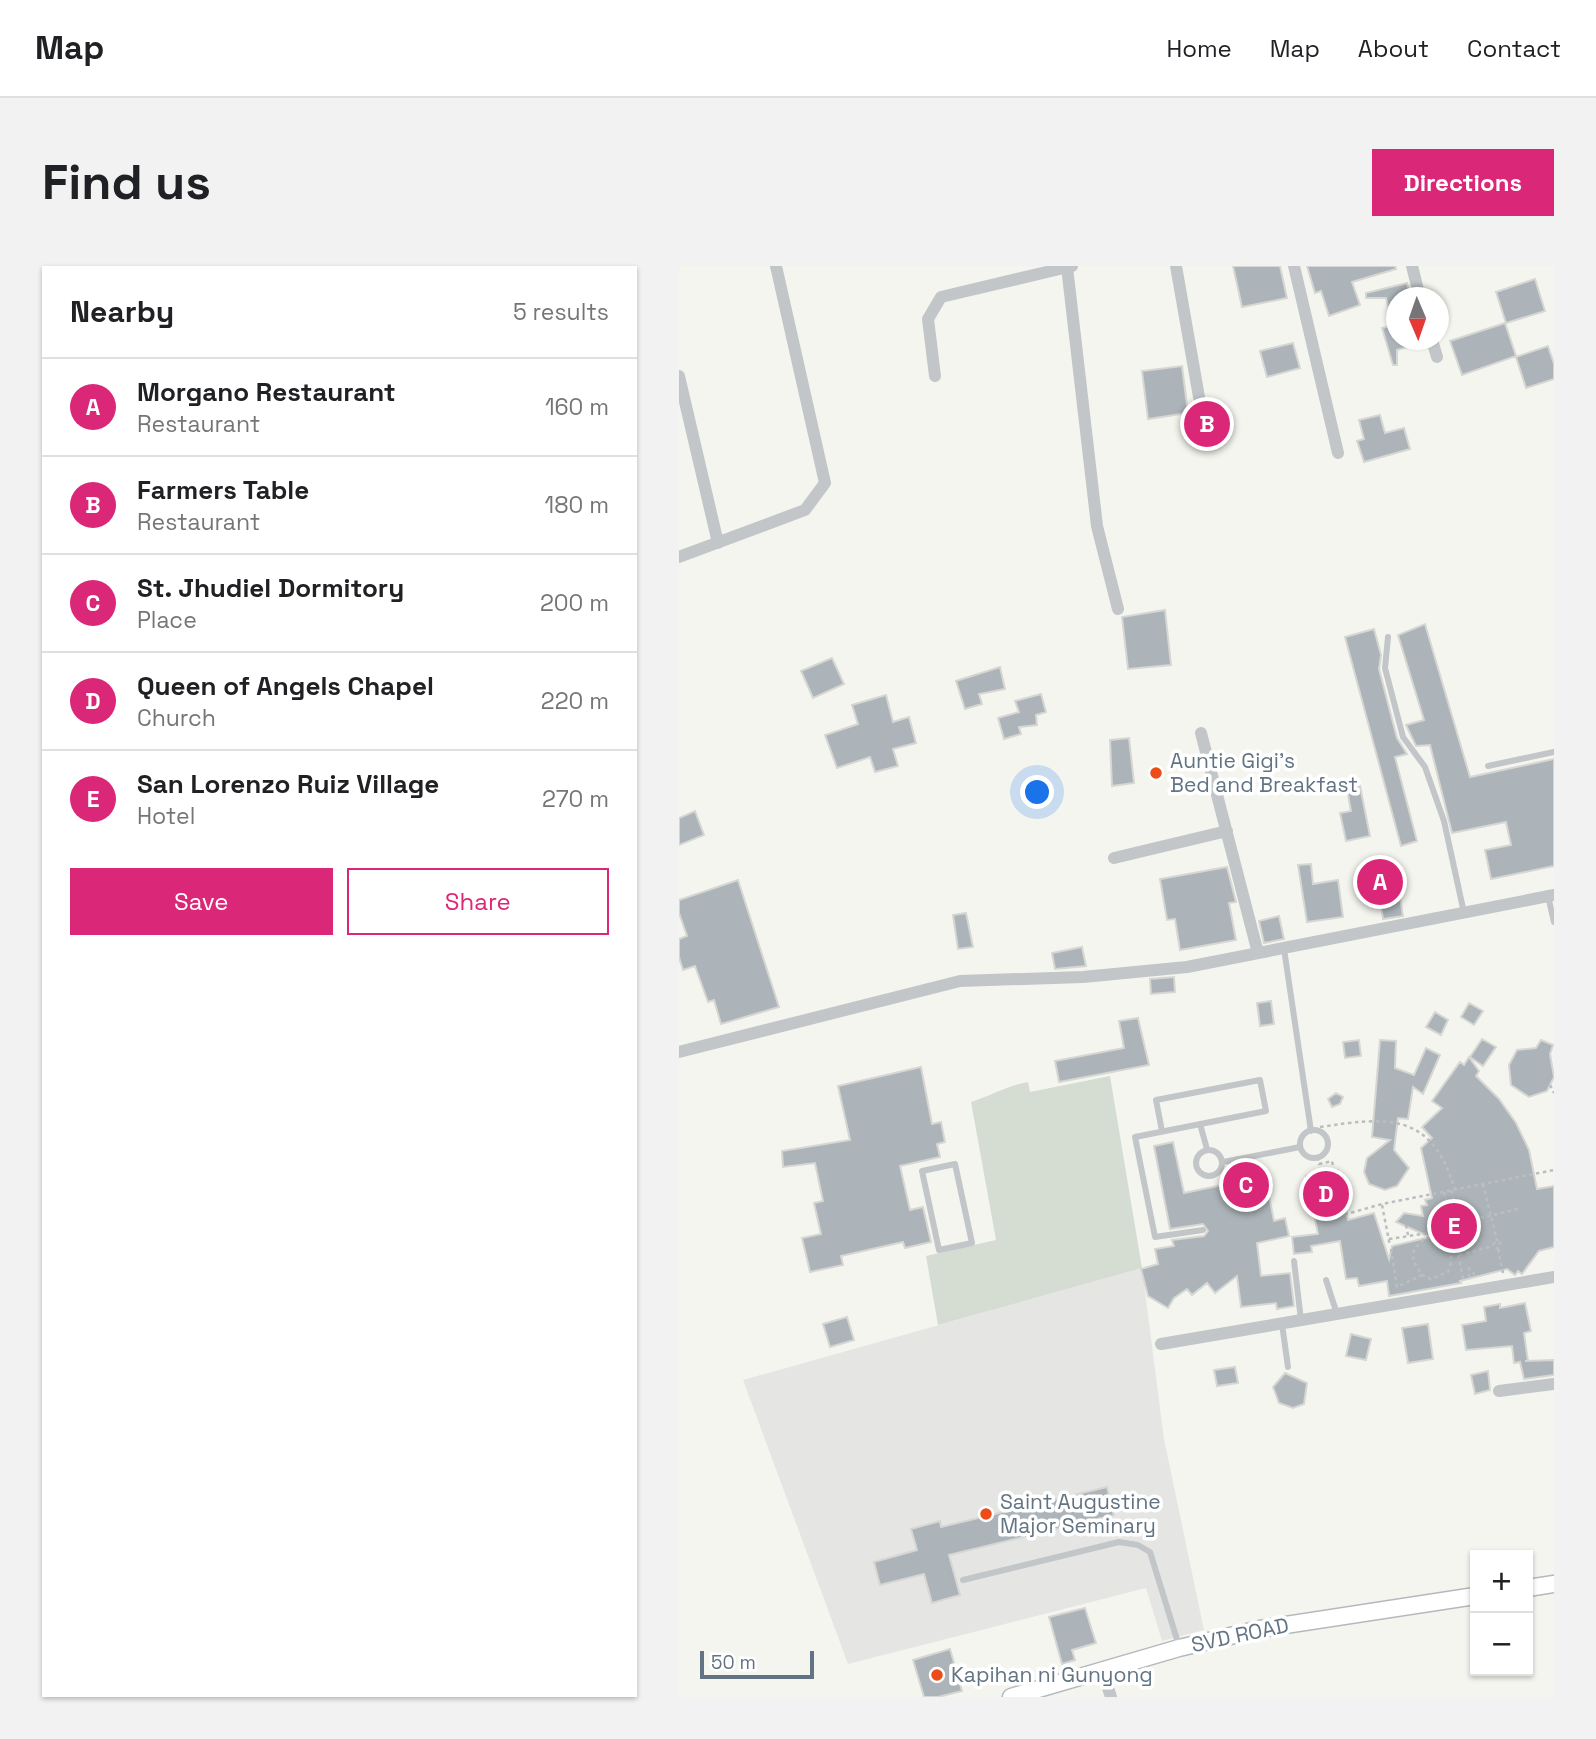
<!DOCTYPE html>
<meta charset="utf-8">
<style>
:root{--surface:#fff;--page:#f2f2f2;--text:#202124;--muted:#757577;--line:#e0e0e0;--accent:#db2777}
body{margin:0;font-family:"Space Grotesk",sans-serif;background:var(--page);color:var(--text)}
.controls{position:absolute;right:21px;bottom:21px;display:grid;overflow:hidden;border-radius:0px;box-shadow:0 2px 5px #0004}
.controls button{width:63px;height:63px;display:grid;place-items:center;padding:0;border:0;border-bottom:2px solid var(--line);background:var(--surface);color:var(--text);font:35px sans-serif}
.compass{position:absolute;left:707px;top:21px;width:63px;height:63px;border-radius:50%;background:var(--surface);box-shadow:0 2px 5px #0004;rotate:178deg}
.scale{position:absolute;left:21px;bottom:18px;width:114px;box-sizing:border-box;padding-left:7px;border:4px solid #627483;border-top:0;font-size:19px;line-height:24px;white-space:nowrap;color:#627483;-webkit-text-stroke:5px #fff;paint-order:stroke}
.you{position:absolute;left:359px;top:527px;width:24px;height:24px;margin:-18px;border:5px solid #fff;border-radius:50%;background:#1a73e8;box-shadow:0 0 0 10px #1a73e833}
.badge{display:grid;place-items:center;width:46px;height:46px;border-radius:50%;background:var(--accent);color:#fff;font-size:23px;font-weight:700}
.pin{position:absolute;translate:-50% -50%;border:4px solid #fff;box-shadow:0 2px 7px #0006}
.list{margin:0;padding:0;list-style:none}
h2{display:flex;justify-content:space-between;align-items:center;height:91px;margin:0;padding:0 28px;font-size:30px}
h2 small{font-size:23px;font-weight:400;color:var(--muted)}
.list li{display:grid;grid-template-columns:46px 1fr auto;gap:21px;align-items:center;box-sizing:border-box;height:98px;padding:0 28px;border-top:2px solid var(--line)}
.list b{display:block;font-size:26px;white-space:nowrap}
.list p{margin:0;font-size:23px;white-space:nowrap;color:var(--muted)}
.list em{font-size:23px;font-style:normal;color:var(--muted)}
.actions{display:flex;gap:14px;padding:21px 28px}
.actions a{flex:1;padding:16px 0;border:2px solid var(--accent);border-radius:0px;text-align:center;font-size:24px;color:var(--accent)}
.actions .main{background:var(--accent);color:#fff}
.map{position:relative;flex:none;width:875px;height:1431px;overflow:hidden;border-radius:0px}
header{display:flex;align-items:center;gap:42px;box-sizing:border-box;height:98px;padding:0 35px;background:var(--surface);border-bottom:2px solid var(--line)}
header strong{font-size:33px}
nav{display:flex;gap:38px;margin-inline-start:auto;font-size:24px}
.intro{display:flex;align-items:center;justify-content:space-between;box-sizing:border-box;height:168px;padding:0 42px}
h1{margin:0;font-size:49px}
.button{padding:18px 32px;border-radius:0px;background:var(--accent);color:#fff;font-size:24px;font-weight:700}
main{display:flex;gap:42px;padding:0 42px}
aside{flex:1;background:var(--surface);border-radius:0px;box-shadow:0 2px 5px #0004}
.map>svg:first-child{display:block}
.built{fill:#e5e6e4}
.green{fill:#d5dcd1}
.building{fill:#acb4b9;stroke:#d6d6d3;stroke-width:2}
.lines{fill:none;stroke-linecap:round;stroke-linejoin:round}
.secondary-casing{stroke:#b4b9be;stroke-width:19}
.path{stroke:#bbbec0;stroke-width:2.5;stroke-dasharray:3.5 3.5;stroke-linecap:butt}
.service{stroke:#c2c6c9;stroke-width:6}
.minor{stroke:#c2c6c9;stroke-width:12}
.secondary{stroke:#fff;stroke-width:16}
.poi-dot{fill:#eb4c1a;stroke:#fff;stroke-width:2.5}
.labels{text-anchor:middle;stroke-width:7;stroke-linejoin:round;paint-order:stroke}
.poi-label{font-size:21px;fill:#627483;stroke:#fff;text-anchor:start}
.street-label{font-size:21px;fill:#627483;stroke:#fff}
</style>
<header>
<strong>Map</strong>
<nav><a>Home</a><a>Map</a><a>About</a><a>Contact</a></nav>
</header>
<div class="intro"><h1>Find us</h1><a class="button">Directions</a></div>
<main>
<aside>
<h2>Nearby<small>5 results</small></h2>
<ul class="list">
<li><span class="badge">A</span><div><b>Morgano Restaurant</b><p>Restaurant</p></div><em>160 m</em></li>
<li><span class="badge">B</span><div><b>Farmers Table</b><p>Restaurant</p></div><em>180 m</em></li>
<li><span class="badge">C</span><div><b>St. Jhudiel Dormitory</b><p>Place</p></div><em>200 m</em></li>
<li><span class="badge">D</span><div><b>Queen of Angels Chapel</b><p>Church</p></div><em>220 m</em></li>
<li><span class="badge">E</span><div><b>San Lorenzo Ruiz Village</b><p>Hotel</p></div><em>270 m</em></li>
</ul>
<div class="actions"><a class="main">Save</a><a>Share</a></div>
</aside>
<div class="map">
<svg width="875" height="1431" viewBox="0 0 875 1431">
<rect width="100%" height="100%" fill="#f5f5f0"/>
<path class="built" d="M463,1002L485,1173L525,1364L483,1375L467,1322L169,1398L64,1114Z"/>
<path class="green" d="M431,810L463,1002L259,1059L247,990L317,974L292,836C311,830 330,819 349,816L351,826Z"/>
<path class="building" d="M554,0H601L608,32L563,41Z
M628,0H716L717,3L673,16L681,39L650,50L642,25L636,27Z
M856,13L866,45L827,57L817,26Z
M728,17L732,32H718V57H713L707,32H687V27Z
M826,57L837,90L783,109L771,75Z
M718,58V74H743L744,77L718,84V99H714L703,62Z
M614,77L621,102L588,111L581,85Z
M869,80L875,98V113L847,122L837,91Z
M503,100L509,147L469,153L463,105Z
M701,149L706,167L725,162L731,183L685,196L678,175L685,173L680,154Z
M486,344L492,399L449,403L443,351Z
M746,358L791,511L875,493V600L812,613L806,584L832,579L827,556L773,567L751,479L737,480L727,459L745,454L719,369Z
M695,363L702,389L700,403L718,472L728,488L716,491L738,575L722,580L666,371Z
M153,392L165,418L134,432L122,405Z
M321,401L326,423L300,428L303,438L286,443L277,415Z
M362,428L367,446L357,449L358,459L340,461L342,468L325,473L319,452L340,446L336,435Z
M207,429L214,456L230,451L237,477L214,483L219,500L196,506L191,491L158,502L146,469L179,458L173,439Z
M450,472L455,517L433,520L431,474Z
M681,520L691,570L667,575L661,547L672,545L668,523Z
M16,545L25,569L0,579V552Z
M715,594L724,650L704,653L701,633L691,634L685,598Z
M632,598L634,618L659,614L664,651L628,656L619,599Z
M548,601L557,636L550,637L557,674L501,684L496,653L488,654L481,613Z
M59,614L100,741L42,758L35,734L29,736L16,700L4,704L0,691V673L8,670L0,647V634Z
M287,647L294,681L279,683L274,649Z
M600,650L605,673L585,677L580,655Z
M403,681L407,700L376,703L373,687Z
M495,711L496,726L472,728L471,713Z
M592,735L595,758L581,760L578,737Z
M790,737L804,745L795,759L782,751Z
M756,746L769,754L762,769L747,761Z
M459,752L470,799L380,816L376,795L445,782L440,755Z
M803,773L817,781L804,800L791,791Z
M680,774L682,790L666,792L664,776Z
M701,774L717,775L716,802L735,809L747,782L761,789L744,828L734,821L729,853L719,852L715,884L730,902L718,920L706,924L690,918L685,906L688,892L711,874L693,871Z
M862,774L874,779L871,788L875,811L868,825L850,831L832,819L830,799L838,784L857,782Z
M790,791L800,805L797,810L820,833L837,857L850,884L858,923L875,920V981L860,985L843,1008L839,1005L836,1009L828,1003L781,1015L782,1017L710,1030L708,1015L680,1020L678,1012L667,1013L661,975L632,980L633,986L615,988L613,971L639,968L627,910L659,904L669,954L695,947L710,993L713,980L751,971L717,956L725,947L744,950L742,940L748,939L746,934L753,932L742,882L753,872L743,861L763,842L753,835L781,796L785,799Z
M242,801L253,858L262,856L266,876L258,878L261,891L221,900L231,944L244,941L252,976L226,982L224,976L162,990L164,999L131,1006L123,972L142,968L135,937L144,935L136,897L104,901L103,885L171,874L159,820Z
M657,827L664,831L661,838L653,841L649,833Z
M494,876L505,927L586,910L595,955L606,952L610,970L578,977L582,1010L611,1007L615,1040L598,1043L597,1037L562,1041L558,1010L536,1027L528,1017L513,1029L508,1023L495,1032L489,1042L469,1030L462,1003L479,998L476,983L495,980L493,974L525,970L529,965L524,958L491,963L475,880Z
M846,1037L852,1065L845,1067L849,1095H846L875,1094V1109L845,1113L841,1096L835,1097L833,1080L787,1084L783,1059L807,1055L805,1041L821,1038V1042Z
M168,1051L175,1074L151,1081L144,1058Z
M749,1058L754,1093L729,1097L723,1062Z
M672,1068L692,1073L687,1094L667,1090Z
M556,1101L559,1117L538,1120L535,1104Z
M809,1105L811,1124L796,1128L792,1109Z
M606,1107L628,1117L625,1138L614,1142L600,1137L594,1121Z
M428,1221L435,1249L270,1289L281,1329L253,1337L245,1308L201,1319L195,1296L238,1284L232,1263L261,1255L262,1261Z
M406,1342L417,1377L393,1384L396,1394L383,1398L370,1351Z
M271,1383L283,1425L259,1431H245L234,1394Z"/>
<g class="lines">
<defs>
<path id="secondary" d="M849,1322L875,1318
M332,1431L500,1382L581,1363L796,1330"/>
</defs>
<use href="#secondary" class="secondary-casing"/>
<path class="path" d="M871,819L875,827
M641,861C708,851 753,845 776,924
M639,891L640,898L653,895L664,949L703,938L875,904
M804,918L818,975
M772,924L780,956
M765,926L773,956
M703,939L711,980
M772 960a5 5 0 1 1 10 0a5 5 0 1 1-10 0Z
M781,957L843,942
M727,959L729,969
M710,973L763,965L777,977L784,1013
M814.5 979a3.5 3.5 0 1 1 7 0a3.5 3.5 0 1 1-7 0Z
M712,983L718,1021L743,1009L734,995L735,983L746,972L760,971C772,982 775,991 769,1006L752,1013L743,1009
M819,983L824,1007
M780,989L814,980
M790,1001V1010L795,1009L794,1004"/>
<path class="service" d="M709,371L706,402L724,471L746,501L765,555L785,647
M809,500L875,486
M869,630L875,656
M605,683L632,865
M521,858L528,883
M621 878a14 14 0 1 1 28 0a14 14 0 1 1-28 0Z
M483,865L477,834L581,814L587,845L456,871L476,971L524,964
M517 897a13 13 0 1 1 26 0a13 13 0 1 1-26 0Z
M544,896L621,881
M276,898L293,977L260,984L243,905Z
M615,995L622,1054
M647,1014L658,1048
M603,1058L609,1101
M284,1314L440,1276L459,1279L471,1286L500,1380"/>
<path class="minor" d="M497,0L520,131
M615,0L659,187
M733,0L741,32
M388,1L418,260L439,343
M753,74L758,91
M0,110L39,277
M256,110L249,53L262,31L393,0
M0,291L126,244L146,217L97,0
M522,467L579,687
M435,592L548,565
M0,786L281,715L404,711L508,701L875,629
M482,1078L875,1011
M820,1125L875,1118
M423,1404L432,1431"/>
<use href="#secondary" class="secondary"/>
</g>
<g class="poi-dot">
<circle cx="477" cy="507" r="7"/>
<circle cx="307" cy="1248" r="7"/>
<circle cx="258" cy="1409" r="7"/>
</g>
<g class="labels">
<g class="poi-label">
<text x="491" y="502">Auntie Gigi's<tspan x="491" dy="24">Bed and Breakfast</tspan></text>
<text x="321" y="1243">Saint Augustine<tspan x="321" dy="24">Major Seminary</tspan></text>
<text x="272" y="1416">Kapihan ni Gunyong</text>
</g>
<g class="street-label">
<text transform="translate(561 1369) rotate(-12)" y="7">SVD ROAD</text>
</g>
</g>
</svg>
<div class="controls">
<button>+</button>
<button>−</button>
</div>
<svg class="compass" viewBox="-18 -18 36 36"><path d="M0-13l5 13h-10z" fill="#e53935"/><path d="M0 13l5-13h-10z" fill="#757577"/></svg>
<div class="scale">50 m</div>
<div class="you"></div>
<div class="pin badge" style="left:701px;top:616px">A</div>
<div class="pin badge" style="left:528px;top:158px">B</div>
<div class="pin badge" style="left:567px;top:919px">C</div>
<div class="pin badge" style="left:647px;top:928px">D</div>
<div class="pin badge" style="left:775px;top:960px">E</div>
</div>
</main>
